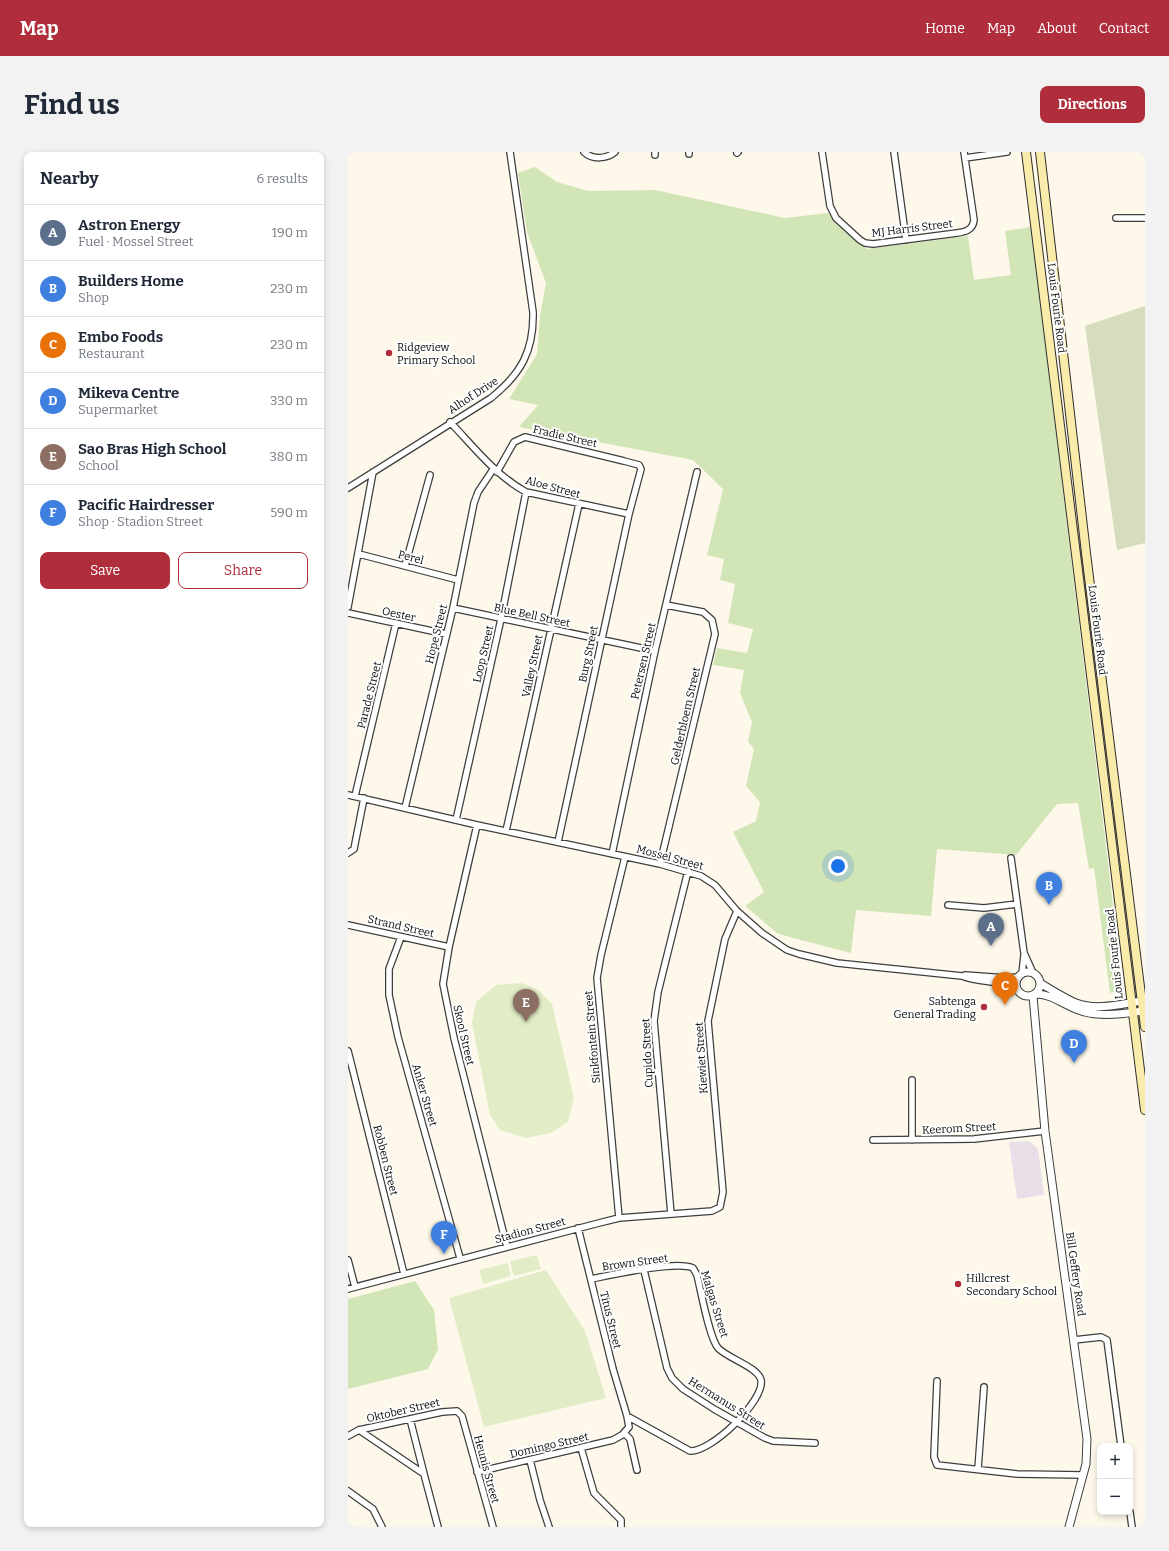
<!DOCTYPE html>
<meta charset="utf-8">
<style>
:root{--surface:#fff;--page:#f2f2f3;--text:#1f2937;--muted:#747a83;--line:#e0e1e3;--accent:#b02d3c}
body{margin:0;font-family:Bitter,serif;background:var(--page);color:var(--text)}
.controls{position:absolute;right:12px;bottom:12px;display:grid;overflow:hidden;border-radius:8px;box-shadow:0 2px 6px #0003}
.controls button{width:36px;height:36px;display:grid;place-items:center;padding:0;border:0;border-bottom:1px solid var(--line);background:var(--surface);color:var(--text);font:20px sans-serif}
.you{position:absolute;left:490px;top:714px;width:14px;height:14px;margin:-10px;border:3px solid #fff;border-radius:50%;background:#1a73e8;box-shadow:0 0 0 6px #1a73e833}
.badge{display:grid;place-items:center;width:26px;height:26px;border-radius:50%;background:var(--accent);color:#fff;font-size:13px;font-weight:700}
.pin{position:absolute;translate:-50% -33px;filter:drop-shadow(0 1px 2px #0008)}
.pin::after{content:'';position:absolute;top:21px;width:14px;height:12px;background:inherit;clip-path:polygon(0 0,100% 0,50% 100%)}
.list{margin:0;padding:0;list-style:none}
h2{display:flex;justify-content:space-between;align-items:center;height:52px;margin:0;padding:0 16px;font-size:17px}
h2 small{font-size:13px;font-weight:400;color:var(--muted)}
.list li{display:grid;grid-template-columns:26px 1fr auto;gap:12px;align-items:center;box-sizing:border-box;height:56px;padding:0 16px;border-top:1px solid var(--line)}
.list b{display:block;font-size:15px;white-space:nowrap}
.list p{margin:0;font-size:13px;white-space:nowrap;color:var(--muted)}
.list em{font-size:13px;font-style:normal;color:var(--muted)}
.actions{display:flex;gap:8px;padding:12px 16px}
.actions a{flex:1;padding:9px 0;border:1px solid var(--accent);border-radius:8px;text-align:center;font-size:14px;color:var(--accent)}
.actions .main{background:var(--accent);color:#fff}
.map{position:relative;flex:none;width:797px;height:1375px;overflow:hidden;border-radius:8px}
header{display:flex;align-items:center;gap:24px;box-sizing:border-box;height:56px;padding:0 20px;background:var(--accent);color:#fff}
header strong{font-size:19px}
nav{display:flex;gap:22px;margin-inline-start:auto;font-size:14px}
.intro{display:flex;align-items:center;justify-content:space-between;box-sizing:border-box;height:96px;padding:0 24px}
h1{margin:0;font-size:28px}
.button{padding:10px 18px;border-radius:8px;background:var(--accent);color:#fff;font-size:14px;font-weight:700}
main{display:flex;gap:24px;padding:0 24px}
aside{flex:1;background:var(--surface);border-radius:8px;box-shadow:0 2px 6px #0003}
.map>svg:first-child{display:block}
.industrial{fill:#e8dfe9}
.green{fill:#d2e5b7}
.cemetery{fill:#d5ddbe}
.pitch{fill:#e2edc8}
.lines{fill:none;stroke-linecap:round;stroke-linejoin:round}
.minor-casing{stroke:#3e3e3e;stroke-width:8}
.tertiary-casing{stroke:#3e3e3e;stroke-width:9}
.secondary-casing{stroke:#2d2d2d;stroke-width:10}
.minor{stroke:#fff;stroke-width:5.5}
.tertiary{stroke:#fff;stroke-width:7}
.secondary{stroke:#f9eba9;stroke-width:8}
.poi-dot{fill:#b02d3c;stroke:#fff;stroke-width:1.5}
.labels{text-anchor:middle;stroke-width:4;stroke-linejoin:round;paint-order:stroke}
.street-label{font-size:11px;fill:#0b0b0b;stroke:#fff}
.poi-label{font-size:11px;fill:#0b0b0b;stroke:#fff;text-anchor:start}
</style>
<header>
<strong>Map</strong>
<nav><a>Home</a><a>Map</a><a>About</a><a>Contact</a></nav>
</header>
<div class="intro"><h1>Find us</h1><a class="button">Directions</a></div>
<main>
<aside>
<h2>Nearby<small>6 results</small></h2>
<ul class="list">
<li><span class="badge" style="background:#5c6f8a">A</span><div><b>Astron Energy</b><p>Fuel · Mossel Street</p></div><em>190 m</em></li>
<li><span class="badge" style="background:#3f7fe0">B</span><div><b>Builders Home</b><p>Shop</p></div><em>230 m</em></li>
<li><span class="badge" style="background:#e8710a">C</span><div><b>Embo Foods</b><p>Restaurant</p></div><em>230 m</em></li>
<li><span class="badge" style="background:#3f7fe0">D</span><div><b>Mikeva Centre</b><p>Supermarket</p></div><em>330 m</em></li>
<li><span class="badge" style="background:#8d6e63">E</span><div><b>Sao Bras High School</b><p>School</p></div><em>380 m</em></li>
<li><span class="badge" style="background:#3f7fe0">F</span><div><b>Pacific Hairdresser</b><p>Shop · Stadion Street</p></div><em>590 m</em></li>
</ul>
<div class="actions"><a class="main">Save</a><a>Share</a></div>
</aside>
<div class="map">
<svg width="797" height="1375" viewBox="0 0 797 1375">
<rect width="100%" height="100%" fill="#fef8ea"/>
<path class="industrial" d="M681,989L690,997L696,1043L669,1047L661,990Z"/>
<path class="green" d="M187,15L209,30L240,39L307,38L437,66L480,61L519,97L620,84L626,128L663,123L657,79L683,75L768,777L766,792L776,838L762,841L746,716L741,717L730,651L709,652L668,703L589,697L583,764L508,758L503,801L430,782L397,754L416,740L385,680L408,669L412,650L398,634L406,597L400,590L404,570L392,541L396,518L365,513L369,496L399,501L405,477L380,471L387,432L372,428L376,407L359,403L375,337L345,308L171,275L190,253L161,247L189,202L192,164L198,131L179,80L170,21Z
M67,1129L86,1158L90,1197L80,1217L0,1237V1147Z"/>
<path class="cemetery" d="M797,154V391L769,398L737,174Z"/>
<path class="pitch" d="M174,831L192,839L204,852L226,946L220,970L203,981L178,986L152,978L142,963L124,871L128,850L148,833Z
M189,1103L193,1117L166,1124L162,1109Z
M160,1111L163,1124L135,1132L131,1118Z
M198,1118L237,1179L258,1246L136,1275L101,1146Z"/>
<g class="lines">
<defs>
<path id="minor" d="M236,0C244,8 259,7 267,0
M307,0V3
M341,0V2
M474,0L482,54L488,66L512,88L517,91L525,92L609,81C617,80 625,78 626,68L616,0
M546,0L558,88
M389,1L390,0
M617,6L659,0
M768,66H797
M102,270C126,295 147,323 178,340L281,362
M149,320L166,290L177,285L276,309L291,313L293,317L281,362L210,690
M0,336L143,246C173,222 186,199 185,160L162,0
M11,402L110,428
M57,414L82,323
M0,455L25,320
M105,456L307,499
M0,461L98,482
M0,643L129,673L312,712L353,724L367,733L389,759L414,781L439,798L451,802L489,811L614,824C632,831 651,828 669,836
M7,644L48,471
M57,656L105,456L126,351L130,340L146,316
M108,668L153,467L178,340
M129,673L101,795L95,832L106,886L159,1095
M158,679L231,352
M0,701L6,697L16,646
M264,702L307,499L349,320
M663,706L676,801L685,821
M312,712L367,482L364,468L355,460L318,453
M600,753L636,756L669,752
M0,773L101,795
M53,785L41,817V843L50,885L112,1106
M674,822L676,803
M617,823L658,826L671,825
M0,899L56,1122
M564,928V988
M525,988L626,987L697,979
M323,1062L306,869L310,840L340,719
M271,1066L249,826L253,803L277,705
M230,1076L265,1217L279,1264L342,1299C362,1301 417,1249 413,1228C410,1215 379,1206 370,1196C361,1185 353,1139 349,1123L345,1116C329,1108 263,1123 243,1127
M0,1108L7,1135
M296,1118L319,1216L324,1226L335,1237L366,1257L417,1286L425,1289L467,1291
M0,1137L251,1071L271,1066L364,1059L372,1055L375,1040L360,869L377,787L389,759
M726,1188L753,1185L759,1188L773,1294
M589,1229L586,1305L589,1313L669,1322L735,1323
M62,1267L76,1322
M11,1278L76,1322L90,1375
M276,1281L282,1287L289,1318
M0,1284L11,1278L94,1260L109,1259L114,1264L145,1375
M233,1296L246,1341L273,1368V1375
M182,1308L192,1348L201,1375
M630,1317L636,1235
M129,1320L265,1288L274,1283L281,1275L279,1264
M0,1339L25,1357L34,1375
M782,1360L784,1375"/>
<path id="tertiary" d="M668 832a12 12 0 1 1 24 0a12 12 0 1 1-24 0Z
M692,831C704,838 716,846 728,851C749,859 773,852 794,849
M688,842C706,843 712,851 728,857C749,866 773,862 795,859
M685,844L697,979L739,1287L738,1312L721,1375"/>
<path id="secondary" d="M678,0L797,958
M692,0L738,401L797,875"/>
</defs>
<use href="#minor" class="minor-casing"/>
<use href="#tertiary" class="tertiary-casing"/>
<use href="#secondary" class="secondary-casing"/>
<use href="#minor" class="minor"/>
<use href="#tertiary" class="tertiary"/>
<use href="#secondary" class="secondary"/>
</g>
<g class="poi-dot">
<circle cx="41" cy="201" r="4"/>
<circle cx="636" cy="855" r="4"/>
<circle cx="610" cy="1132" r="4"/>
</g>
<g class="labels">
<g class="street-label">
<text transform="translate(564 76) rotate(-7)" y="4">MJ Harris Street</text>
<text transform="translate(709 156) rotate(83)" y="4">Louis Fourie Road</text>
<text transform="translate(125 243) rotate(-33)" y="4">Alhof Drive</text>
<text transform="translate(217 284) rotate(13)" y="4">Fradie Street</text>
<text transform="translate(205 335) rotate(15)" y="4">Aloe Street</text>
<text transform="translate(63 405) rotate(15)" y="4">Perel</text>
<text transform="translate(51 462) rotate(12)" y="4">Oester</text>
<text transform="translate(184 463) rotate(12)" y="4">Blue Bell Street</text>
<text transform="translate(750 478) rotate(83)" y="4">Louis Fourie Road</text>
<text transform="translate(88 482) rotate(-76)" y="4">Hope Street</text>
<text transform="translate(135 502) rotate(-77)" y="4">Loop Street</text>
<text transform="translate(240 502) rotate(-78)" y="4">Burg Street</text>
<text transform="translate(295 509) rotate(-77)" y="4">Petersen Street</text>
<text transform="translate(184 514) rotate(-78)" y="4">Valley Street</text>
<text transform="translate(21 543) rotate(-76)" y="4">Parade Street</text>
<text transform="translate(337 564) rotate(-77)" y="4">Gelderbloem Street</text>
<text transform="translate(322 705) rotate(15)" y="4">Mossel Street</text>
<text transform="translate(53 774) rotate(13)" y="4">Strand Street</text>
<text transform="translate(766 802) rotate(-96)" y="4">Louis Fourie Road</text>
<text transform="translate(116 883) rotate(77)" y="4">Skool Street</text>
<text transform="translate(244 885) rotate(-95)" y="4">Sinkfontein Street</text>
<text transform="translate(299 901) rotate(-93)" y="4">Cupido Street</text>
<text transform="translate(353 906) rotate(-94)" y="4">Kiewiet Street</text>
<text transform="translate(77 943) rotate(74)" y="4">Anker Street</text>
<text transform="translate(611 976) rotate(-3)" y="4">Keerom Street</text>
<text transform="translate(38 1008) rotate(76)" y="4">Robben Street</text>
<text transform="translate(182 1078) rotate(-15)" y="4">Stadion Street</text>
<text transform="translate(287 1110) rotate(-8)" y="4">Brown Street</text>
<text transform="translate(728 1122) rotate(82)" y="4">Bill Geffery Road</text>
<text transform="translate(367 1152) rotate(73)" y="4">Malgas Street</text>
<text transform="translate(263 1168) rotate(76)" y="4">Titus Street</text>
<text transform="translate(379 1251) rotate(32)" y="4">Hermanus Street</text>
<text transform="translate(55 1258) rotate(-13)" y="4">Oktober Street</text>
<text transform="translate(201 1293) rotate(-13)" y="4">Domingo Street</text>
<text transform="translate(139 1317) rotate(75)" y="4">Heunis Street</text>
</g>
<g class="poi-label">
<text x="49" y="199">Ridgeview<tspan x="49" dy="13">Primary School</tspan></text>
<text x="628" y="853" text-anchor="end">Sabtenga<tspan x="628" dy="13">General Trading</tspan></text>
<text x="618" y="1130">Hillcrest<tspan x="618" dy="13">Secondary School</tspan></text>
</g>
</g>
</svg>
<div class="controls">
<button>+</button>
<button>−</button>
</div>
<div class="you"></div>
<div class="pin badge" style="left:643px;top:794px;background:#5c6f8a">A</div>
<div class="pin badge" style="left:701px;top:753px;background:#3f7fe0">B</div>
<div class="pin badge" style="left:657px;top:853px;background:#e8710a">C</div>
<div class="pin badge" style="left:726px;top:911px;background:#3f7fe0">D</div>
<div class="pin badge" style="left:178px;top:870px;background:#8d6e63">E</div>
<div class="pin badge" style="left:96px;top:1102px;background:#3f7fe0">F</div>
</div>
</main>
